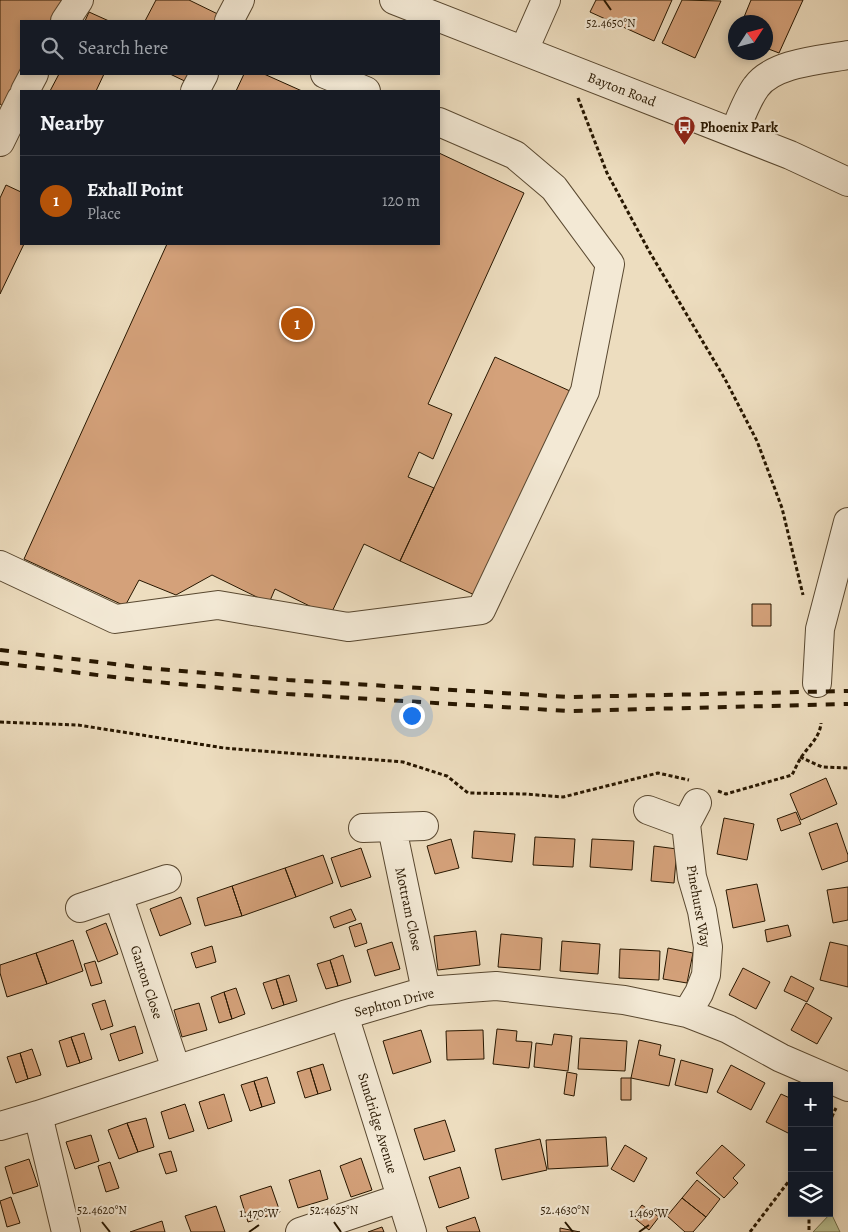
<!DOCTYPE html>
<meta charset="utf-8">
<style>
:root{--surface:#171b24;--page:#242831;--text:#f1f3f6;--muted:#9ea1a6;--line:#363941;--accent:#b45309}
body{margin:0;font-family:Alegreya,serif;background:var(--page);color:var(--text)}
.controls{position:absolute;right:15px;bottom:15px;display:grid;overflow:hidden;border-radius:0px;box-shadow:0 2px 8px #0003}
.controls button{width:45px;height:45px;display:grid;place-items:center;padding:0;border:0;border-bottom:1px solid var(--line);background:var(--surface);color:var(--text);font:25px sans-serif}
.compass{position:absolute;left:728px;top:15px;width:45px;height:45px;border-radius:50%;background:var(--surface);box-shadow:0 2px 8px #0003;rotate:54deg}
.you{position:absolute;left:411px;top:715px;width:18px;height:18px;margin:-12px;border:4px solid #fff;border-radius:50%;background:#1a73e8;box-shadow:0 0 0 8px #1a73e833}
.badge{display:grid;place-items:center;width:32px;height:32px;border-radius:50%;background:var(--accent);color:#fff;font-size:16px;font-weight:700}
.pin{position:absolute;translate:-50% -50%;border:2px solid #fff;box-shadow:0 1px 5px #0006}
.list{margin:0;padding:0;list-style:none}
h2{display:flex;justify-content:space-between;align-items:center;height:65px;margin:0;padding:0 20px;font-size:21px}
h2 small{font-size:16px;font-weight:400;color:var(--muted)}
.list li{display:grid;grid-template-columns:32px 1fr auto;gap:15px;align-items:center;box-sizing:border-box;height:90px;padding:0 20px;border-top:1px solid var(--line)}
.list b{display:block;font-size:19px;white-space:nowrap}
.list p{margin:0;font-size:16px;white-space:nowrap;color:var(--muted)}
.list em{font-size:16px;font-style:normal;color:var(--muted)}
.icon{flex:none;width:28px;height:28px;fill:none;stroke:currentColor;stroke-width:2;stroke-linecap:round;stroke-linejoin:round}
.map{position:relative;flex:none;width:848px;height:1232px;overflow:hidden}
.search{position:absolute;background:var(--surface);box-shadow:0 2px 8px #0003;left:20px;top:20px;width:420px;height:55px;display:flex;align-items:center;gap:12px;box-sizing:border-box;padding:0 18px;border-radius:0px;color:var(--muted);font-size:19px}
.panel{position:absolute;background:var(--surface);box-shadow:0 2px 8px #0003;left:20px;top:90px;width:420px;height:155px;border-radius:0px}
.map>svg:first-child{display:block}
.green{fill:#b9c091;stroke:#706c48}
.building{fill:#d4a17a;stroke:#281700}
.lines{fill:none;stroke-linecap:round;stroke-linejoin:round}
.minor-casing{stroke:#594830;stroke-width:30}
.path{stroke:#281700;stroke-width:3;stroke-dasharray:4 2.5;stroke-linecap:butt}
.minor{stroke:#f3e9d5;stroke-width:28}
.rail{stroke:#281700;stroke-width:4;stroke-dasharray:9 9;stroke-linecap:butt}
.ticks{fill:none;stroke:#281700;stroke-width:2}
.labels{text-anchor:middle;stroke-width:4.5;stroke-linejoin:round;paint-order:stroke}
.street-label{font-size:14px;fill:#281700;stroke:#f3e9d5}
.poi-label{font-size:14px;font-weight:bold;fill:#281700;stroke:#f3e9d5;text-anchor:start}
.ticks-label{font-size:12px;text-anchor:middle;fill:#281700;stroke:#f3e9d5;stroke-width:4.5;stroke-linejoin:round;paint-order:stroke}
</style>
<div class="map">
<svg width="848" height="1232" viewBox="0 0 848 1232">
<rect width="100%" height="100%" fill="#edddbf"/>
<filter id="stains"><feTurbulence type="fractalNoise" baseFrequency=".004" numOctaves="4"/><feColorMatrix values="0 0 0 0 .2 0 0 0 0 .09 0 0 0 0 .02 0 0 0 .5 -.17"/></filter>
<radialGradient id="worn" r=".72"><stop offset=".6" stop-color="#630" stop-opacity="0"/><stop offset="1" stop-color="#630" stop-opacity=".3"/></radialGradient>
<path class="green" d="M831,1213L840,1232H813Z"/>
<path class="building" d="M0,0H68L55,21H21V74L3,106L0,104Z
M156,0H189L228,19L227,21H145Z
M596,0H672L654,41L590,12Z
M682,0L721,1L695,58L662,43Z
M751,0H803L779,53L766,48V22H742Z
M89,12L109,21H85Z
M59,74H104L96,91H50Z
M170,74H201L195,86Z
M244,74H264L302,91H236Z
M439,153L524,193L428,404L452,414L433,459L419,452L408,477L434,488L400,561L364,544L330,616L275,589L269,603L212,575L176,595L139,580L125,606L24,559L167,244H439Z
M6,185L21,192V244H24L0,294V198Z
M495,357L570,391L479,597L400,561Z
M752,604H771V626H752Z
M826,778L837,804L801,820L790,794Z
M796,812L801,824L781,831L777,819Z
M724,818L754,824L747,860L717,854Z
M837,823L848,855V861L822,870L809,833Z
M474,831L515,834L512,862L472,858Z
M535,837L575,839L573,867L533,865Z
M451,839L459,868L435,874L427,846Z
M592,839L634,841L632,870L590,867Z
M654,846L677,849L674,883L651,881Z
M361,848L371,877L341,887L331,858Z
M323,855L333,883L296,897L285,868Z
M285,868L296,897L242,916L232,886Z
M757,884L765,921L733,928L726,890Z
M232,886L242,916L205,926L197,898Z
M848,887V920L833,923L827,890Z
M181,897L191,924L160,936L150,909Z
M351,909L356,920L334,928L330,917Z
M106,923L118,954L98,962L86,931Z
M361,923L367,943L355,947L349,927Z
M788,925L791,936L767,942L765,930Z
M476,931L480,965L438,970L434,936Z
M501,934L542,938L540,970L498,967Z
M73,940L83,971L47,984L36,953Z
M562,941L600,944L598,974L560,971Z
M392,942L400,969L375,976L367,950Z
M830,942L848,946V987L820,980Z
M212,946L216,962L196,968L191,953Z
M668,948L693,953L687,983L663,979Z
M620,949L660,951L659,980L619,978Z
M36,953L47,984L7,997L0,973V965Z
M343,955L351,982L338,986L330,960Z
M330,960L338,986L326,989L317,964Z
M95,961L102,983L91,986L84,964Z
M743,968L770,982L756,1009L729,995Z
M289,975L297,1001L284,1005L276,979Z
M791,976L814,988L807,1002L784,991Z
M276,979L284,1005L272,1009L263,983Z
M236,988L245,1014L232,1019L224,992Z
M224,992L232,1019L219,1023L211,997Z
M105,1000L113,1026L101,1030L92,1004Z
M199,1003L207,1030L182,1037L174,1010Z
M806,1003L832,1018L817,1044L791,1030Z
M135,1026L143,1053L119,1061L110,1034Z
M497,1029L517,1031L516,1041L532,1042L529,1068L493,1064Z
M421,1030L431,1062L393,1074L383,1041Z
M483,1030L484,1059L447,1060L446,1031Z
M84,1033L92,1059L80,1063L71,1037Z
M554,1034L572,1036L568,1071L534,1067L536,1043L552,1045Z
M71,1037L80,1063L67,1067L59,1041Z
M580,1038L627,1041L625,1071L578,1069Z
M639,1040L661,1045L659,1055L675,1059L669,1086L631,1078Z
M32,1049L41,1075L28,1079L20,1053Z
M20,1053L28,1079L16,1083L7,1057Z
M681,1060L713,1069L707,1093L675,1085Z
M323,1064L331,1090L318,1094L310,1068Z
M731,1065L765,1083L751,1110L717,1092Z
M310,1068L318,1094L305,1098L297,1072Z
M567,1072L577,1074L574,1096L564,1094Z
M267,1077L275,1103L262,1107L254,1081Z
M621,1078H631V1100H621Z
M254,1081L262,1107L250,1111L241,1085Z
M224,1094L232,1121L208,1129L199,1102Z
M781,1094L792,1099V1135L766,1122Z
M185,1104L194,1131L169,1139L161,1112Z
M146,1118L154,1147L138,1152L127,1123Z
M445,1120L455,1151L424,1160L414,1129Z
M127,1123L138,1152L119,1159L108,1130Z
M91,1135L99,1161L75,1169L66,1142Z
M606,1137L608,1166L548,1169L546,1140Z
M540,1139L547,1170L502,1180L495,1149Z
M625,1145L647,1158L634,1182L611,1169Z
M722,1145L745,1165L733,1178L738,1183L724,1198L696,1173Z
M171,1151L177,1171L166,1174L159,1154Z
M361,1158L372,1190L351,1197L340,1166Z
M29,1159L38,1186L13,1194L5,1167Z
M110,1162L119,1188L106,1192L98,1166Z
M460,1167L469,1198L439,1208L429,1177Z
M320,1170L328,1199L298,1208L289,1180Z
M697,1180L720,1199L706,1217L682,1198Z
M271,1186L280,1212L248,1222L240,1196Z
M11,1197L20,1223L7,1227L0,1201Z
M682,1198L706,1217L693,1232H685L667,1216Z
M642,1205L659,1217L649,1230L633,1217Z
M216,1206L225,1232H191L185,1216Z
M475,1217L480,1232H448L446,1227Z
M162,1221L165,1232H130Z
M382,1227L384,1232H368Z
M560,1228L580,1232H560Z"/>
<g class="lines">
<defs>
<path id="minor" d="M394,0L790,155L848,182
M65,21L79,0
M229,21L240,0
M524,50L546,0
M325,74L366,91
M25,91L34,74
M195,91L204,74
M734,133C740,119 747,99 756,87C773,63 820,60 848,55
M0,142L21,99
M0,565L115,619L218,605L348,627L481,610L585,391L610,264L554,188L515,155L439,122
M817,683L820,629L848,522
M648,810L686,824
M363,828L424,826
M392,828L426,991
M118,895L176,1069
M80,908L167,879
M687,1013L699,993L706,975L708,947L702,911L692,877L686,824L697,803
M344,1015L412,1232
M38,1115L66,1232
M0,1126L38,1115L344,1015L426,991L496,986L624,1000L687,1013L728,1029L781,1058L848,1087
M300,1232L401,1198"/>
</defs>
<use href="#minor" class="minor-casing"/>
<path class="path" d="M578,98L607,173L649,251L725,379L757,441L782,508L803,595
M0,722L78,725L224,748L403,762L447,776L468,793L525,794L563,797L658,773L689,780
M800,757L822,767L848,768
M718,791L726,794L792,775C795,769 798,762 802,756C809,746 820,737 821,723
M829,1123L836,1108
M809,1213V1232
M750,1232L792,1177"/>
<use href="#minor" class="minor"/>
<path class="rail" d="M0,650L147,668L288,680L569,697L848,691
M0,663L146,681L287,694L569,711L848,704"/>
</g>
<path class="ticks" d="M604,0L611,10M102,1222L110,1232M334,1222L341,1232M565,1222L573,1232M249,1232L259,1225M639,1232L649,1225"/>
<defs>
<symbol id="bus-pin" viewBox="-11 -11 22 30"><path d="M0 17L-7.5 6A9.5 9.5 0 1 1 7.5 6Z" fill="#8f2418" stroke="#f3e9d5"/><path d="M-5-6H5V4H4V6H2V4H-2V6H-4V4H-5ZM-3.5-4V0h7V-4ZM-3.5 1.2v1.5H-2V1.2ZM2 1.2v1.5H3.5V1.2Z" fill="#fff"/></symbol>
</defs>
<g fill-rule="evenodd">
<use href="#bus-pin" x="672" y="114" width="25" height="34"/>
</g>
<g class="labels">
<g class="street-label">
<text transform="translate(622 89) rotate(21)" y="5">Bayton Road</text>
<text transform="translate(699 906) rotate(80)" y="5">Pinehurst Way</text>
<text transform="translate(409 909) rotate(78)" y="5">Mottram Close</text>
<text transform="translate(147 982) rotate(72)" y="5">Ganton Close</text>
<text transform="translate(394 1002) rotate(-14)" y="5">Sephton Drive</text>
<text transform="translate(378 1123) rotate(73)" y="5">Sundridge Avenue</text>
</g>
<g class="poi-label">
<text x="700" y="132">Phoenix Park</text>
</g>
</g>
<g class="ticks-label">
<text x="611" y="27">52.4650°N</text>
<text x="102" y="1214">52.4620°N</text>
<text x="334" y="1214">52.4625°N</text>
<text x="565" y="1214">52.4630°N</text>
<text x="259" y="1217">1.470°W</text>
<text x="649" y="1217">1.469°W</text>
</g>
<rect width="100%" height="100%" filter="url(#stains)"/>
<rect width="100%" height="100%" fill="url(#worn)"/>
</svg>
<div class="controls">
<button>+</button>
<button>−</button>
<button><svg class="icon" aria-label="layers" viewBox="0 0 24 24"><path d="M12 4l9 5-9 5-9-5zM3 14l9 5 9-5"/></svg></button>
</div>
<svg class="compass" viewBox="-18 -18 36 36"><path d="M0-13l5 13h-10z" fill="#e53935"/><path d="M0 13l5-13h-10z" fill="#9ea1a6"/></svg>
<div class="you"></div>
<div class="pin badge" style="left:297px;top:324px">1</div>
<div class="search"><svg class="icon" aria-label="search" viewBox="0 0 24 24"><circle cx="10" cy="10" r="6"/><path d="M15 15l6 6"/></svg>Search here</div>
<section class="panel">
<h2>Nearby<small></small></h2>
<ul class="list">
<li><span class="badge">1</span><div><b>Exhall Point</b><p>Place</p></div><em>120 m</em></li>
</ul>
</section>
</div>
